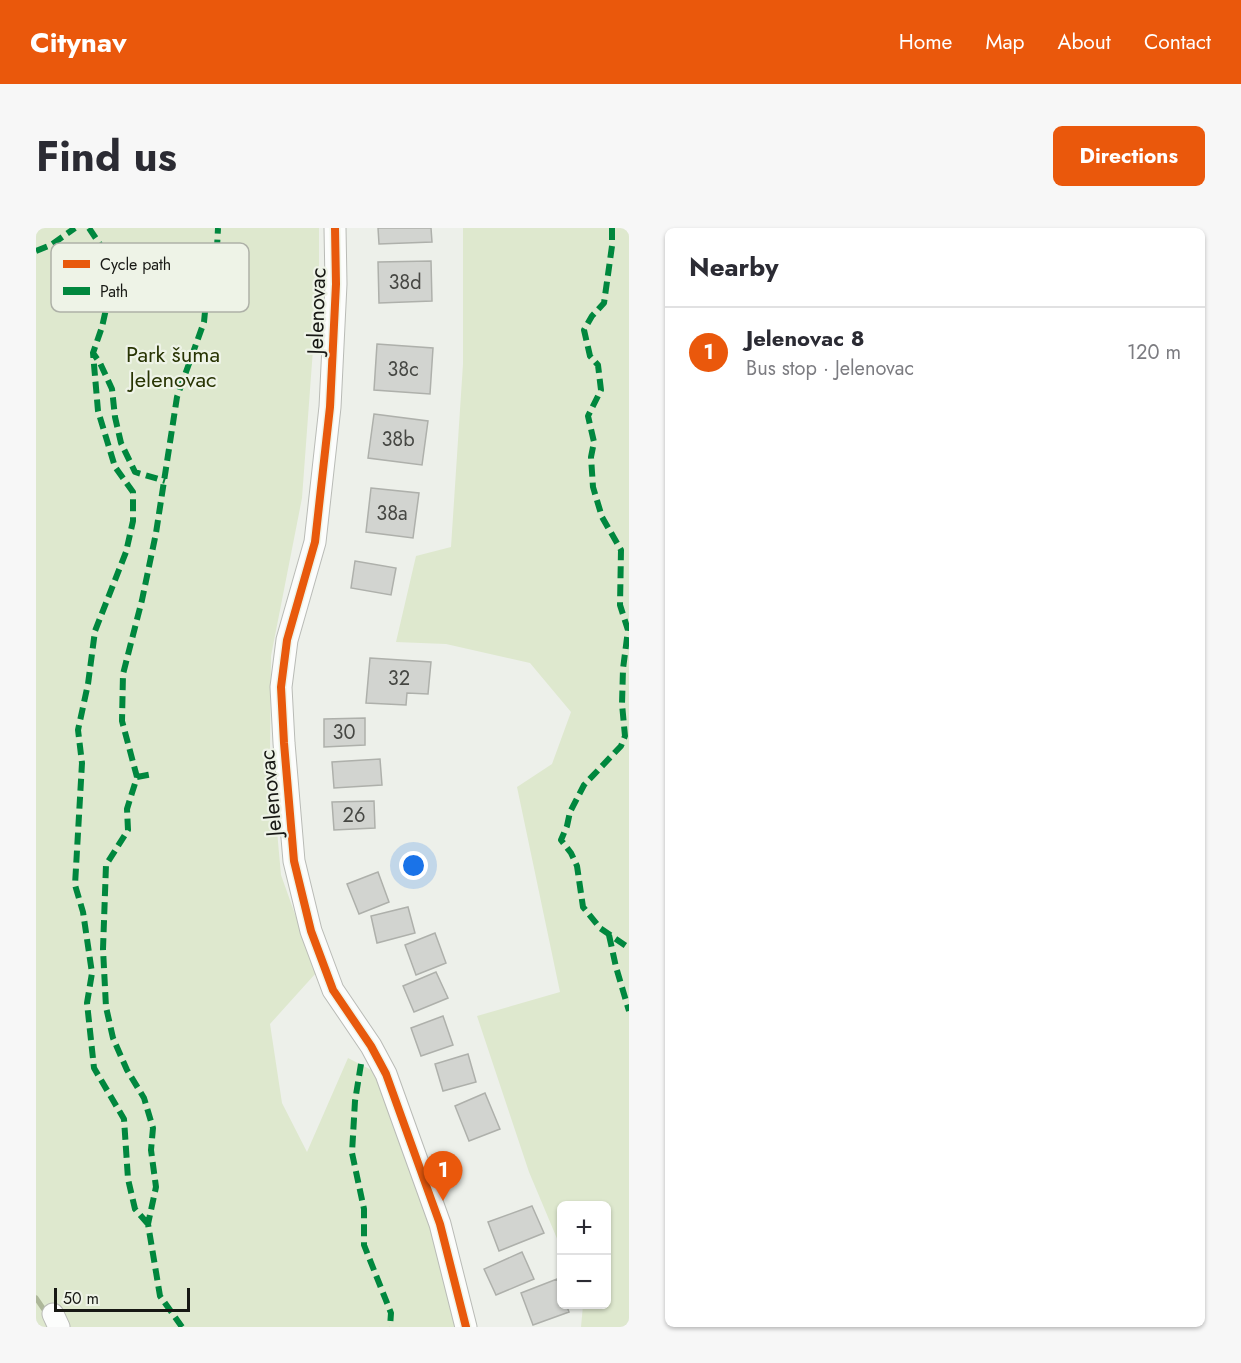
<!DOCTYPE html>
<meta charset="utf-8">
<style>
:root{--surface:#fff;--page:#f7f7f7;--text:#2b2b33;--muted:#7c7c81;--line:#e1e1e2;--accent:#ea580c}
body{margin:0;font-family:Jost,sans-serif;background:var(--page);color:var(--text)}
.controls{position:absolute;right:18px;bottom:18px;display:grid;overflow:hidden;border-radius:9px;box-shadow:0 2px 4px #0004}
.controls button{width:54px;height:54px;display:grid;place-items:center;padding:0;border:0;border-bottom:2px solid var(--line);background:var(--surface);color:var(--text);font:30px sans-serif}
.scale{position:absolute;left:18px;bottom:15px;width:136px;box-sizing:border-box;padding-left:6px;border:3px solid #171814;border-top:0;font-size:16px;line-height:21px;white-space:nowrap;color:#171814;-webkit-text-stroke:4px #eef3e7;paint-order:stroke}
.you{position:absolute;left:378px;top:638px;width:21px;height:21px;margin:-15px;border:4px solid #fff;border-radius:50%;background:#1a73e8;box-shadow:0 0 0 9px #1a73e833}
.badge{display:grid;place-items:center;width:39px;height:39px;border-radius:50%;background:var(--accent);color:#fff;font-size:20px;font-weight:700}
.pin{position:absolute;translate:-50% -50px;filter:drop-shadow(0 2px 3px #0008)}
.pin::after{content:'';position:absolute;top:32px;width:21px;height:18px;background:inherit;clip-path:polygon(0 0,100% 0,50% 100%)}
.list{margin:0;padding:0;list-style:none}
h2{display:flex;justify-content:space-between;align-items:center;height:78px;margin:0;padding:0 24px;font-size:26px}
h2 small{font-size:20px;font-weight:400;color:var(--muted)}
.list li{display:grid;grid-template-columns:39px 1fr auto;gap:18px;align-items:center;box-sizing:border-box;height:90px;padding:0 24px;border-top:2px solid var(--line)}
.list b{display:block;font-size:22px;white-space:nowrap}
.list p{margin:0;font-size:20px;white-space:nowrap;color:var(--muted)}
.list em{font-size:20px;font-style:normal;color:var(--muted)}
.map{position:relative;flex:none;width:593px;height:1099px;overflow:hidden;border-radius:9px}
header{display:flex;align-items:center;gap:36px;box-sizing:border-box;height:84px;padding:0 30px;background:var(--accent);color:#fff}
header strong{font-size:28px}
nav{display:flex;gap:33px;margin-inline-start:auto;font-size:21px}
.intro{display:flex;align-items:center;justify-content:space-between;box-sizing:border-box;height:144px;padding:0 36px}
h1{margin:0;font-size:42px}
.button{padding:15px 27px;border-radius:9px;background:var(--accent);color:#fff;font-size:21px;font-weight:700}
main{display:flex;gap:36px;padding:0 36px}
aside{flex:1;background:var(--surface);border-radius:9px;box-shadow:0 2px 4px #0004}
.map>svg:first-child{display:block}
.green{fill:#dee8ce}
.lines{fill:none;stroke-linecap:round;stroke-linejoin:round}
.stream{stroke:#adb799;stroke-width:5}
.building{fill:#d2d4d0;stroke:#aeb0ab;stroke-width:1.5}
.minor-casing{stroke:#b9bbb6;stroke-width:23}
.minor{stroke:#fcfdfc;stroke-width:21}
.quiet{stroke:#00873e;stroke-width:6;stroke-dasharray:12 6;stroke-linecap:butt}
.cycleway-casing{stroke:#eef3e7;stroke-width:11}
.cycleway{stroke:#e8590c;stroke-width:8}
.labels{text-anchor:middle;stroke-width:4.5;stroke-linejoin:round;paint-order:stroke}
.number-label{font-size:20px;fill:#464743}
.street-label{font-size:22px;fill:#171814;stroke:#eef3e7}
.park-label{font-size:22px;fill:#283403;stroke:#eef3e7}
.key{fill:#eef3e7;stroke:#aeb1a8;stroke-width:1.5}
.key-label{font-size:16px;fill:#171814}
</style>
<header>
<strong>Citynav</strong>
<nav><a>Home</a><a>Map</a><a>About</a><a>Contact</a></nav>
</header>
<div class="intro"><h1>Find us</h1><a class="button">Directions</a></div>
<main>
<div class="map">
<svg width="593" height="1099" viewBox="0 0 593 1099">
<rect width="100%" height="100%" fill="#edf0ea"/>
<path class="green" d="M0,0H283V40L266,270L235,428L234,525L245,647L280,745L234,796L246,875L271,924L312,830L343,846L387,970L422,1099H0Z
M427,0H593V1099H545L547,1077L570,1076V978H526L525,1020L493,944L441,788L524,764L481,559L516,536L535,484L494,435L410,416L360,414L380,328L415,319L427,136Z"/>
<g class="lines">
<path class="stream" d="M0,1070L11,1086"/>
</g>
<path class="building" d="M342,0H395L396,14L343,16Z
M395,33L396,73L343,75L342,34Z
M341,116L397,120L394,166L338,162Z
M338,186L392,193L386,237L332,230Z
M335,260L383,265L377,310L330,304Z
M319,333L360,340L355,367L315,360Z
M334,430L395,434L392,466L371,465L370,477L330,475Z
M329,490V517L288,519V491Z
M344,531L346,557L298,560L296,534Z
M338,573L339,600L298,602L296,574Z
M342,644L353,674L323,686L311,656Z
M372,679L379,705L341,715L335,688Z
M399,705L410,735L380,747L369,717Z
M400,744L412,770L378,784L367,758Z
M407,788L417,817L385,828L375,800Z
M432,826L440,854L407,863L399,836Z
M449,865L464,901L433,913L419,878Z
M496,978L508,1005L463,1023L452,994Z
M486,1024L498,1051L460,1067L448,1041Z
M521,1051L526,1063V1076H530L533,1084L497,1097L485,1065Z"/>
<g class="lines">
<defs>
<path id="minor" d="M299,0L300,56L294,179L279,314L251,412L245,459L248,515L258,633L275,703L297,762L335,818L350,846L404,996L430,1099
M17,1086L23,1099"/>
</defs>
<use href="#minor" class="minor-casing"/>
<use href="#minor" class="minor"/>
<path class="quiet" d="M53,0L69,24L74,63L66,99L57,125
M576,0V18L568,75L556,88L548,102L554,128L562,137L565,162L552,188L558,214L555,229L557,259L566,289L585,322L584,377L592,402L587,441L586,476L589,508L585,518L548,557L534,584L531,598L525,612L535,625L541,638L547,679L564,700L593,720
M0,23L15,17L39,0
M101,549L117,546
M573,707L580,739L593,783
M325,836L319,873L316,925L328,981V1017L355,1085L354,1099
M112,996L99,981L92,951L88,891L58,840L51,775L56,745L47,684L39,657L46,535L42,502L52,456L59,403L90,324L97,293V264L79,239L62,183L57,125L64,135L76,161L79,189L85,215L99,244L129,253
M146,1099L124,1068L112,996L120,959L115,922L117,900L108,870L91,842L77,810L70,779L67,721L70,637L92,602L91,581L101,549L86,493L87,446L106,372L120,305L141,169L168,94L172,53L181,20L182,0"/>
<defs>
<path id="cycleway" d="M299,0L300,56L294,179L279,314L251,412L245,459L248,515L258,633L275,703L297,762L335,818L350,846L404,996L430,1099"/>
</defs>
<use href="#cycleway" class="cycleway-casing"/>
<use href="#cycleway" class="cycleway"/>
</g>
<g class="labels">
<g class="number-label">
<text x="369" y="61">38d</text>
<text x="367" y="148">38c</text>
<text x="362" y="218">38b</text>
<text x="356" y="292">38a</text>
<text x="363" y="457">32</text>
<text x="308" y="511">30</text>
<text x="318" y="594">26</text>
</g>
<g class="street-label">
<text transform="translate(280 83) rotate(-88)" y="8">Jelenovac</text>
<text transform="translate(234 565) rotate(-95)" y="8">Jelenovac</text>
</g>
<g class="park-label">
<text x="137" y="134">Park šuma<tspan x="137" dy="25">Jelenovac</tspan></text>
</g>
</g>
<rect x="15" y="15" width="198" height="69" rx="9" class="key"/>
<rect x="27" y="32" width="27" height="8" fill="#e8590c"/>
<rect x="27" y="59" width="27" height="8" fill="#00873e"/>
<g class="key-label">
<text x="64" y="42">Cycle path</text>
<text x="64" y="69">Path</text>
</g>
</svg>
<div class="controls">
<button>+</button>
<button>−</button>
</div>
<div class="scale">50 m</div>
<div class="you"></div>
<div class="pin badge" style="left:407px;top:973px">1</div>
</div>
<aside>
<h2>Nearby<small></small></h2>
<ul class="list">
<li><span class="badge">1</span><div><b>Jelenovac 8</b><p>Bus stop · Jelenovac</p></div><em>120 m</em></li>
</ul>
</aside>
</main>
